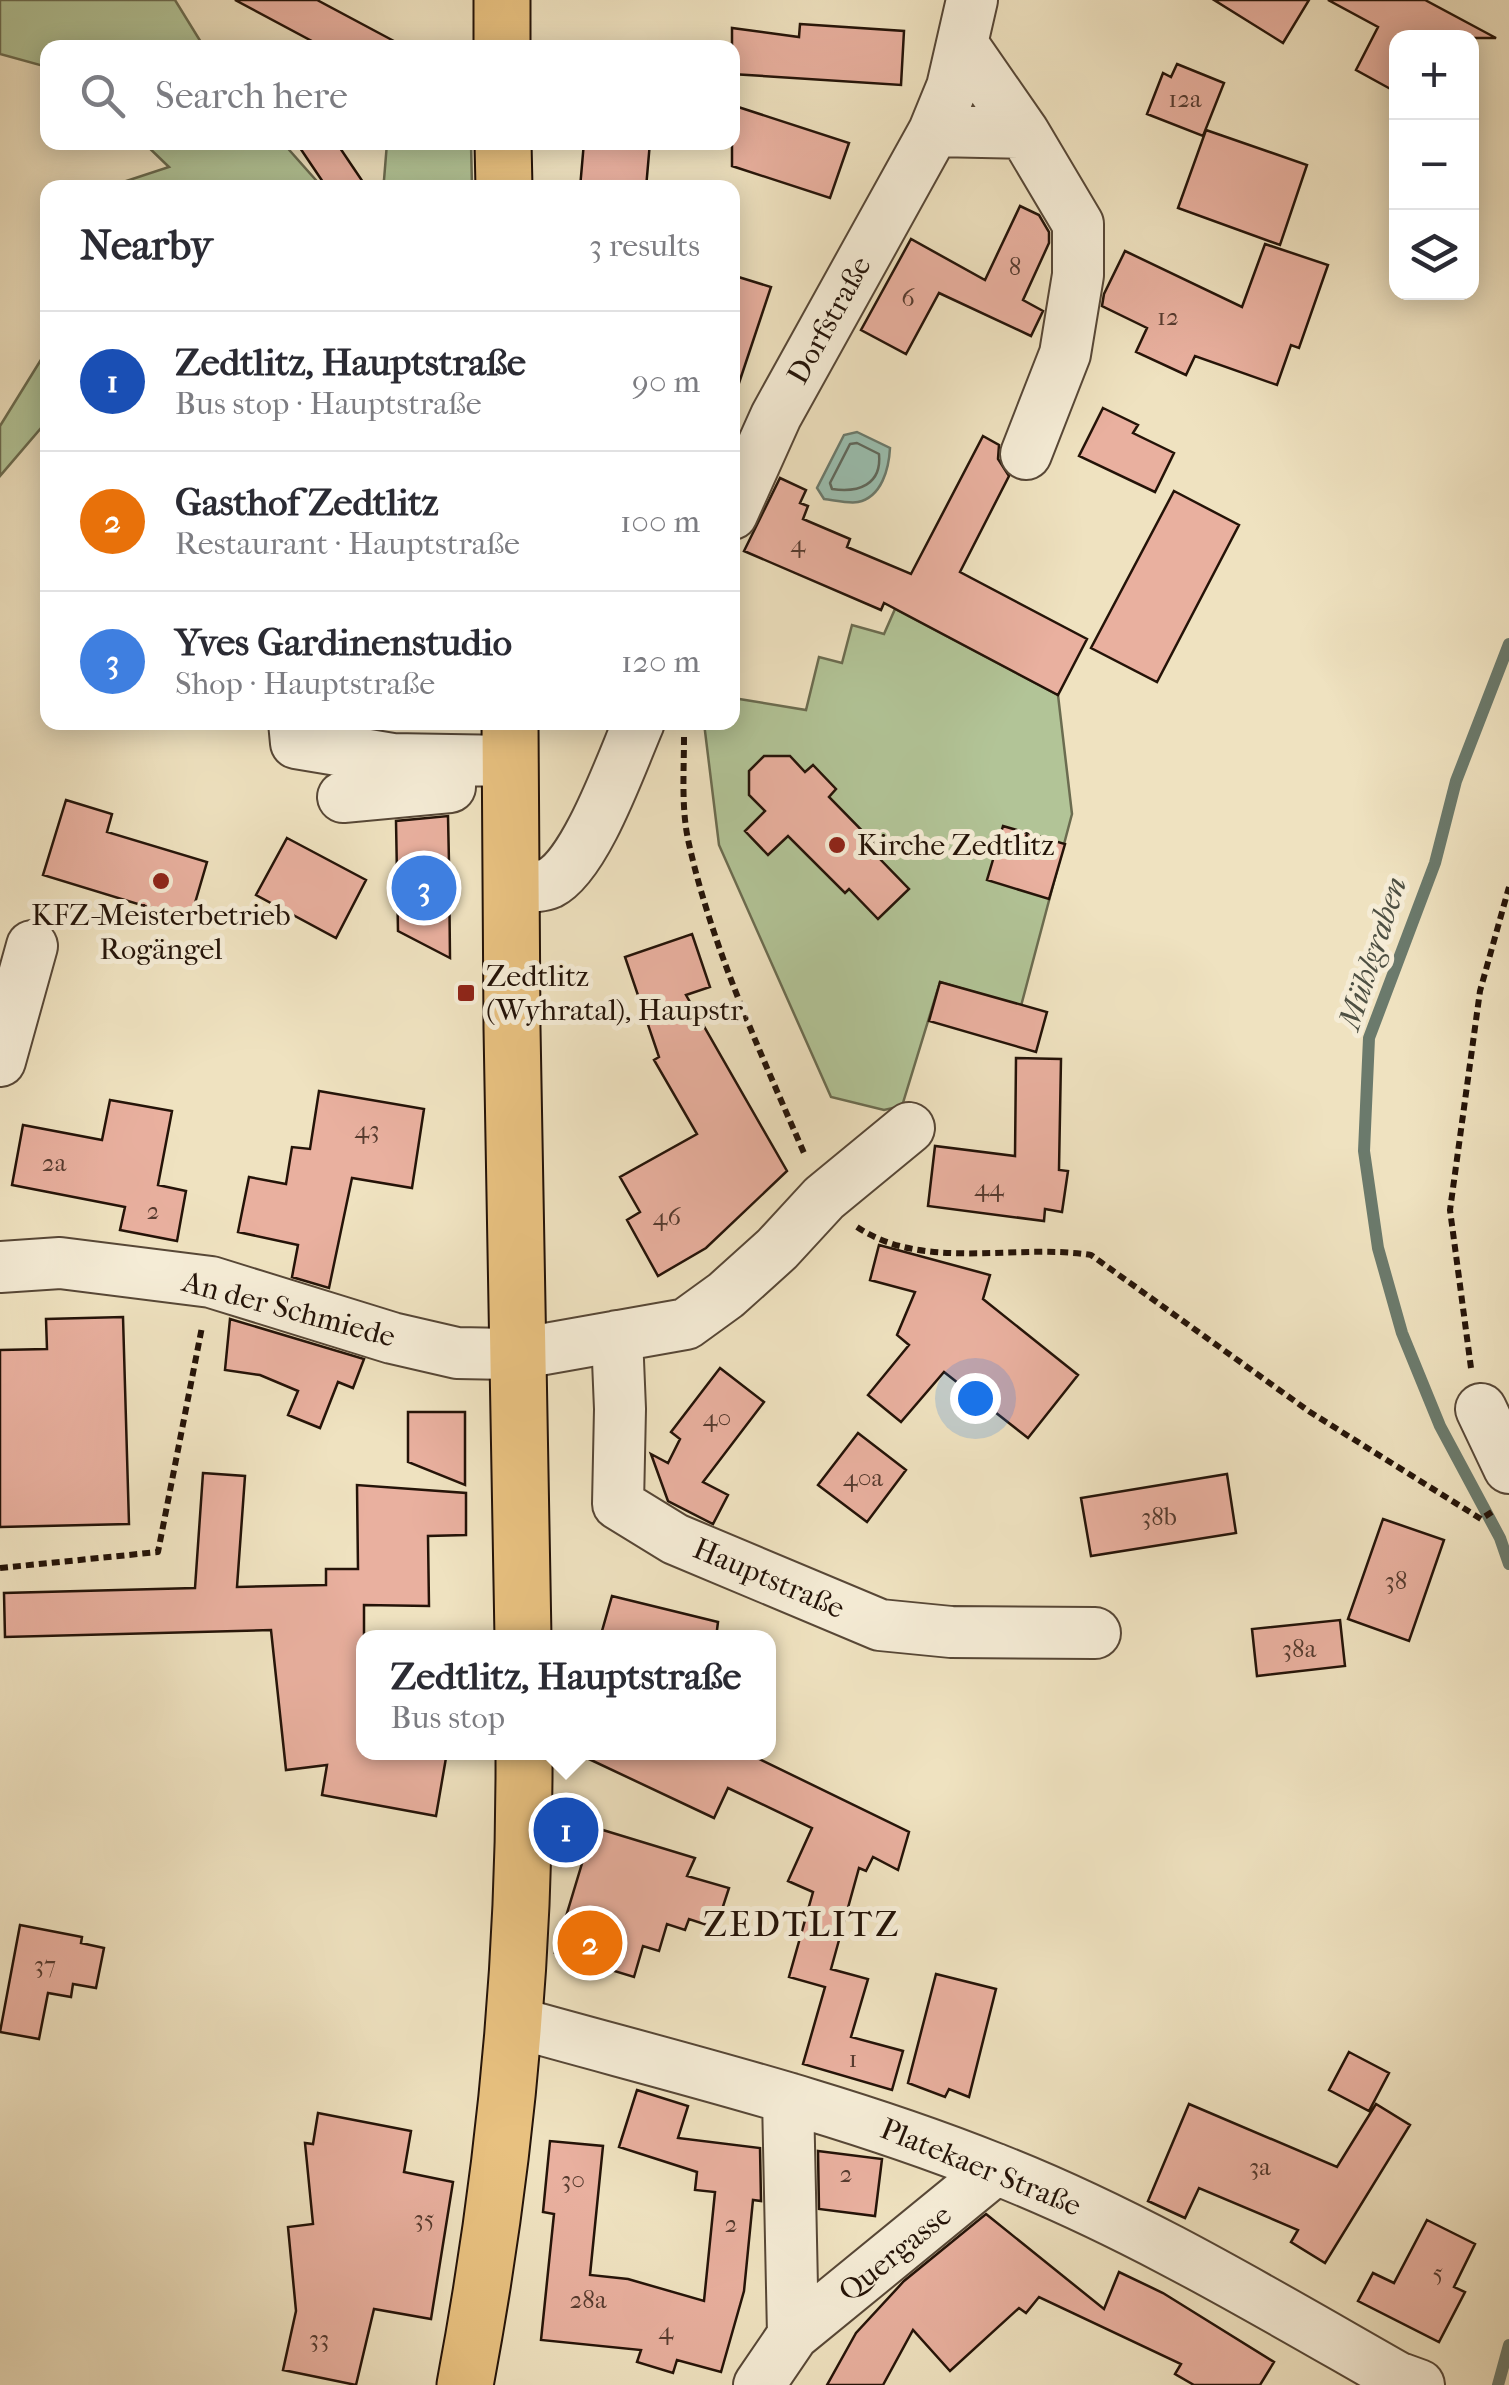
<!DOCTYPE html>
<meta charset="utf-8">
<style>
:root{--surface:#fff;--page:#f2f2f3;--text:#2b2b33;--muted:#7c7c81;--line:#e1e1e2;--accent:#111827}
body{margin:0;font-family:"IM FELL French Canon",serif;background:var(--page);color:var(--text)}
.controls{position:absolute;right:30px;top:30px;display:grid;overflow:hidden;border-radius:20px;box-shadow:0 5px 25px #0003}
.controls button{width:90px;height:90px;display:grid;place-items:center;padding:0;border:0;border-bottom:2px solid var(--line);background:var(--surface);color:var(--text);font:50px sans-serif}
.you{position:absolute;left:975px;top:1398px;width:35px;height:35px;margin:-25px;border:8px solid #fff;border-radius:50%;background:#1a73e8;box-shadow:0 0 0 15px #1a73e833}
.badge{display:grid;place-items:center;width:65px;height:65px;border-radius:50%;background:var(--accent);color:#fff;font-size:32px;font-weight:700}
.pin{position:absolute;translate:-50% -50%;border:5px solid #fff;box-shadow:0 2px 10px #0006}
.popup{position:absolute;left:356px;top:1630px;width:420px;height:130px;box-sizing:border-box;display:grid;place-content:center;border-radius:20px;background:var(--surface);filter:drop-shadow(0 2px 8px #0005);font-size:32px;white-space:nowrap;color:var(--muted)}
.popup b{font-size:38px;color:var(--text)}
.popup::after{content:'';position:absolute;left:50%;top:100%;margin-left:-20px;border:20px solid transparent;border-top-color:var(--surface)}
.list{margin:0;padding:0;list-style:none}
h2{display:flex;justify-content:space-between;align-items:center;height:130px;margin:0;padding:0 40px;font-size:42px}
h2 small{font-size:32px;font-weight:400;color:var(--muted)}
.list li{display:grid;grid-template-columns:65px 1fr auto;gap:30px;align-items:center;box-sizing:border-box;height:140px;padding:0 40px;border-top:2px solid var(--line)}
.list b{display:block;font-size:38px;white-space:nowrap}
.list p{margin:0;font-size:32px;white-space:nowrap;color:var(--muted)}
.list em{font-size:32px;font-style:normal;color:var(--muted)}
.icon{flex:none;width:55px;height:55px;fill:none;stroke:currentColor;stroke-width:2;stroke-linecap:round;stroke-linejoin:round}
.map{position:relative;flex:none;width:1509px;height:2385px;overflow:hidden}
.search{position:absolute;background:var(--surface);box-shadow:0 5px 25px #0003;left:40px;top:40px;width:700px;height:110px;display:flex;align-items:center;gap:25px;box-sizing:border-box;padding:0 35px;border-radius:20px;color:var(--muted);font-size:38px}
.panel{position:absolute;background:var(--surface);box-shadow:0 5px 25px #0003;left:40px;top:180px;width:700px;height:550px;border-radius:20px}
.map>svg:first-child{display:block}
.green{fill:#b2c497;stroke:#6b6c50;stroke-width:2.5}
.water{fill:#9abeaf;stroke:#6b7a6c;stroke-width:2.5}
.lines{fill:none;stroke-linecap:round;stroke-linejoin:round}
.shore{stroke:#5f685c;stroke-width:2.5}
.stream{stroke:#6b7a6c;stroke-width:12}
.building{fill:#e9b09f;stroke:#241308;stroke-width:2.5}
.minor-casing{stroke:#574736;stroke-width:54}
.major-casing{stroke:#241308;stroke-width:59}
.path{stroke:#241308;stroke-width:6;stroke-dasharray:8 5;stroke-linecap:butt}
.minor{stroke:#f5ecd6;stroke-width:50}
.major{stroke:#e8c180;stroke-width:55}
.poi-dot{fill:#8f2418;stroke:#f5ecd6;stroke-width:4}
.labels{text-anchor:middle;stroke-width:10;stroke-linejoin:round;paint-order:stroke}
.number-label{font-size:25px;fill:#553a2e}
.street-label{font-size:30px;fill:#241308;stroke:#f5ecd6}
.poi-label{font-size:30px;fill:#241308;stroke:#f5ecd6;text-anchor:start}
.water-label{font-size:32px;font-style:italic;fill:#4d4f42;stroke:#f5ecd6}
.quarter-label{font-size:35px;letter-spacing:2.5px;fill:#241308;stroke:#f5ecd6}
</style>
<div class="map">
<svg width="1509" height="2385" viewBox="0 0 1509 2385">
<rect width="100%" height="100%" fill="#efe2c0"/>
<filter id="stains"><feTurbulence type="fractalNoise" baseFrequency=".002" numOctaves="4"/><feColorMatrix values="0 0 0 0 .2 0 0 0 0 .09 0 0 0 0 .02 0 0 0 .5 -.17"/></filter>
<radialGradient id="worn" r=".72"><stop offset=".6" stop-color="#630" stop-opacity="0"/><stop offset="1" stop-color="#630" stop-opacity=".3"/></radialGradient>
<path class="green" d="M0,0H175L204,47L48,48L47,67L0,54Z
M143,142L283,143L322,187H108L169,167Z
M387,143H471L472,187H379L384,180Z
M47,350V421L0,476V426Z
M895,609L1058,695L1072,814L1021,1006L940,982L902,1106L884,1110L831,1097L719,845L704,723L732,722L733,698L806,710L819,657L842,663L852,625L884,634Z"/>
<path class="water" d="M857,432L890,448C889,468 882,497 858,502C849,504 834,500 824,499L817,488L844,435Z"/>
<g class="lines">
<path class="shore" d="M857,443L879,454C882,485 858,493 832,489L830,483L850,444Z"/>
<path class="stream" d="M1509,644L1456,781L1435,863L1369,1038L1364,1151L1378,1248L1402,1333L1440,1426L1500,1538L1509,1564
M1498,2385L1509,2345"/>
</g>
<path class="building" d="M235,0H317L407,48H325Z
M1214,0H1309L1283,43Z
M1328,0H1425L1496,38H1396V92L1356,70L1378,27Z
M800,24L904,31L901,85L732,74V28L799,37Z
M1177,64L1224,83L1203,136L1147,114L1163,73L1171,77Z
M732,105L849,143L830,198L732,166Z
M1206,130L1307,165L1280,245L1178,208Z
M296,142H336L367,188H327Z
M584,142H650L646,188H580Z
M1020,206L1039,215L1049,232V243L1023,300L1043,311L1031,336L939,293L906,354L861,330L911,239L985,280Z
M1265,244L1328,265L1299,348L1291,345L1277,385L1195,356L1186,375L1136,352L1147,328L1102,306L1104,294L1125,251L1242,307Z
M732,275L771,287L739,383L732,382Z
M1103,408L1138,425L1133,433L1174,453L1155,492L1079,456Z
M983,436L999,445L998,459L1009,476L960,572L1087,639L1058,695L884,603L881,610L744,551L780,478L806,490L800,503L808,506L803,519L850,539L847,547L911,574Z
M1174,491L1239,525L1157,682L1091,648Z
M764,756H790L805,772L813,765L836,789L829,797L885,854L880,859L909,889L878,919L849,889L845,893L788,836L768,855L745,831L765,811L749,795V771Z
M66,800L112,814L107,832L207,862L190,920L43,875Z
M448,816L449,863L450,958L398,931L396,821Z
M1003,826L1065,844L1049,899L987,880Z
M287,838L366,880L336,938L256,895Z
M692,934L710,987L686,995L787,1171L706,1248L658,1276L627,1220L640,1212L620,1177L697,1134L654,1060L659,1057L625,957Z
M940,982L1047,1012L1036,1052L929,1021Z
M1016,1058L1061,1059L1059,1170L1068,1171L1062,1212L1045,1209L1044,1221L928,1206L935,1146L1015,1156Z
M319,1091L424,1109L412,1188L352,1178L329,1288L292,1277L298,1245L238,1232L249,1177L286,1184L292,1147L310,1149Z
M110,1100L172,1111L158,1185L186,1191L177,1241L120,1230L125,1207L12,1185L23,1125L102,1140Z
M879,1245L990,1275L983,1299L1078,1375L1028,1438L944,1372L901,1422L868,1395L909,1345L897,1335L915,1292L870,1280Z
M123,1317L129,1524L0,1527V1350L47,1349L46,1319Z
M230,1319L364,1359L353,1388L338,1382L320,1428L288,1415L298,1391L260,1375L225,1370Z
M720,1368L764,1402L703,1482L728,1495L713,1524L668,1501L651,1454L668,1463L680,1439L671,1432Z
M408,1412H465V1485L408,1462Z
M858,1433L906,1470L867,1522L818,1485Z
M203,1473L245,1476L237,1587L326,1585V1569H358L357,1485L466,1493V1535L428,1536L429,1606L364,1605V1752H447L436,1816L322,1795L327,1765L286,1770L271,1630L5,1637L4,1593L195,1588Z
M1227,1474L1236,1533L1091,1556L1081,1498Z
M1383,1519L1444,1540L1409,1641L1348,1619Z
M612,1596L718,1622L716,1638H600Z
M1340,1620L1345,1666L1257,1676L1252,1629Z
M574,1752H745L909,1832L898,1870L873,1857L866,1871L859,1868L831,1969L868,1979L851,2037L903,2051L892,2090L803,2064L825,1987L789,1977L813,1892L788,1881L812,1828L728,1788L714,1818Z
M593,1827L695,1858L687,1876L729,1888L716,1928L689,1919L685,1930L667,1924L659,1951L643,1946L634,1977L555,1953Z
M20,1925L82,1937L81,1943L104,1948L96,1988L73,1984L71,1997L48,1993L39,2039L0,2032Z
M936,1974L996,1989L969,2097L949,2089L945,2097L908,2083Z
M1349,2052L1389,2073L1369,2111L1329,2090Z
M637,2090L688,2106L678,2138L760,2148L761,2201L753,2200L744,2291L721,2372L677,2360L673,2373L637,2362L641,2350L541,2340L554,2214L543,2212L550,2141L603,2146L590,2275L628,2279L704,2301L715,2192L695,2190L697,2172L619,2147Z
M1189,2104L1337,2167L1376,2104L1410,2125L1325,2263L1291,2242L1298,2230L1199,2188L1185,2218L1148,2201Z
M318,2113L411,2131L404,2172L453,2182L431,2319L374,2309L356,2385L283,2370L296,2311L288,2227L313,2224L305,2143L313,2144Z
M818,2151L882,2159L875,2216L819,2209Z
M986,2214L1104,2309L1119,2272L1163,2293L1274,2362L1260,2385H1194L1175,2374L1181,2364L1039,2297L1026,2313L1019,2308L950,2371L913,2330L883,2385H827L856,2333L904,2281Z
M1427,2220L1475,2244L1454,2287L1465,2292L1439,2342L1358,2301L1373,2273L1394,2283Z"/>
<g class="lines">
<defs>
<path id="minor" d="M963,45L1024,133
M934,131L1024,133L1078,224V275L1065,354L1026,454
M732,514L776,416L934,131L952,87L972,0
M294,722L296,743L392,759L510,761
M343,797L450,787
M511,887C523,886 539,888 550,883C586,865 622,761 639,722
M0,1061L32,946
M0,1267L60,1263L211,1282L392,1338L457,1353L517,1354L686,1324L726,1295L777,1249L824,1198L909,1128
M617,1336L620,1409L618,1504L675,1539L880,1625L951,1632L1095,1633
M1481,1409L1509,1468
M514,2022C674,2067 838,2106 993,2168C1134,2223 1265,2302 1397,2377L1419,2385
M788,2098L793,2335
M759,2385L793,2335L996,2169"/>
<path id="major" d="M502,0V48
M503,142L504,188
M510,722L512,1028L523,1638
M465,2385C504,2177 525,1964 524,1752"/>
</defs>
<use href="#minor" class="minor-casing"/>
<use href="#major" class="major-casing"/>
<path class="path" d="M684,737C684,773 681,810 689,844C712,948 762,1056 804,1153
M857,1227C924,1272 1016,1243 1091,1255L1310,1412L1481,1519L1495,1510
M1471,1368L1450,1210L1480,991L1509,887
M0,1568L158,1552L202,1327"/>
<use href="#minor" class="minor"/>
<use href="#major" class="major"/>
</g>
<g class="poi-dot">
<circle cx="837" cy="845" r="10"/>
<circle cx="161" cy="881" r="10"/>
<rect x="456" y="983" width="20" height="20" rx="5"/>
</g>
<g class="labels">
<g class="number-label">
<text x="1185" y="107">12a</text>
<text x="1015" y="275">8</text>
<text x="908" y="306">6</text>
<text x="1168" y="325">12</text>
<text x="798" y="552">4</text>
<text x="367" y="1138">43</text>
<text x="54" y="1171">2a</text>
<text x="989" y="1196">44</text>
<text x="153" y="1219">2</text>
<text x="667" y="1225">46</text>
<text x="717" y="1426">40</text>
<text x="863" y="1486">40a</text>
<text x="1159" y="1525">38b</text>
<text x="1396" y="1589">38</text>
<text x="1299" y="1657">38a</text>
<text x="45" y="1973">37</text>
<text x="853" y="2067">1</text>
<text x="1260" y="2175">3a</text>
<text x="846" y="2182">2</text>
<text x="573" y="2188">30</text>
<text x="424" y="2227">35</text>
<text x="731" y="2232">2</text>
<text x="1438" y="2281">5</text>
<text x="588" y="2308">28a</text>
<text x="666" y="2339">4</text>
<text x="319" y="2347">33</text>
</g>
<g class="street-label">
<text transform="translate(829 320) rotate(-61)" y="10">Dorfstraße</text>
<text transform="translate(289 1309) rotate(15)" y="10">An der Schmiede</text>
<text transform="translate(769 1578) rotate(23)" y="10">Hauptstraße</text>
<text transform="translate(981 2167) rotate(22)" y="10">Platekaer Straße</text>
<text transform="translate(895 2253) rotate(-39)" y="10">Quergasse</text>
</g>
<g class="poi-label">
<text x="857" y="855">Kirche Zedtlitz</text>
<text x="161" y="925" text-anchor="middle">KFZ-Meisterbetrieb<tspan x="161" dy="34">Rogängel</tspan></text>
<text x="486" y="986">Zedtlitz<tspan x="486" dy="34">(Wyhratal), Haupstr.</tspan></text>
</g>
<g class="water-label">
<text transform="translate(1372 953) rotate(-72)" y="11">Mühlgraben</text>
</g>
<g class="quarter-label">
<text x="802" y="1936">ZEDTLITZ</text>
</g>
</g>
<rect width="100%" height="100%" filter="url(#stains)"/>
<rect width="100%" height="100%" fill="url(#worn)"/>
</svg>
<div class="controls">
<button>+</button>
<button>−</button>
<button><svg class="icon" aria-label="layers" viewBox="0 0 24 24"><path d="M12 4l9 5-9 5-9-5zM3 14l9 5 9-5"/></svg></button>
</div>
<div class="you"></div>
<div class="pin badge" style="left:566px;top:1830px;background:#1a4fb4">1</div>
<div class="popup"><b>Zedtlitz, Hauptstraße</b>Bus stop</div>
<div class="pin badge" style="left:590px;top:1943px;background:#e8710a">2</div>
<div class="pin badge" style="left:424px;top:888px;background:#3f7fe0">3</div>
<div class="search"><svg class="icon" aria-label="search" viewBox="0 0 24 24"><circle cx="10" cy="10" r="6"/><path d="M15 15l6 6"/></svg>Search here</div>
<section class="panel">
<h2>Nearby<small>3 results</small></h2>
<ul class="list">
<li><span class="badge" style="background:#1a4fb4">1</span><div><b>Zedtlitz, Hauptstraße</b><p>Bus stop · Hauptstraße</p></div><em>90 m</em></li>
<li><span class="badge" style="background:#e8710a">2</span><div><b>Gasthof Zedtlitz</b><p>Restaurant · Hauptstraße</p></div><em>100 m</em></li>
<li><span class="badge" style="background:#3f7fe0">3</span><div><b>Yves Gardinenstudio</b><p>Shop · Hauptstraße</p></div><em>120 m</em></li>
</ul>
</section>
</div>
